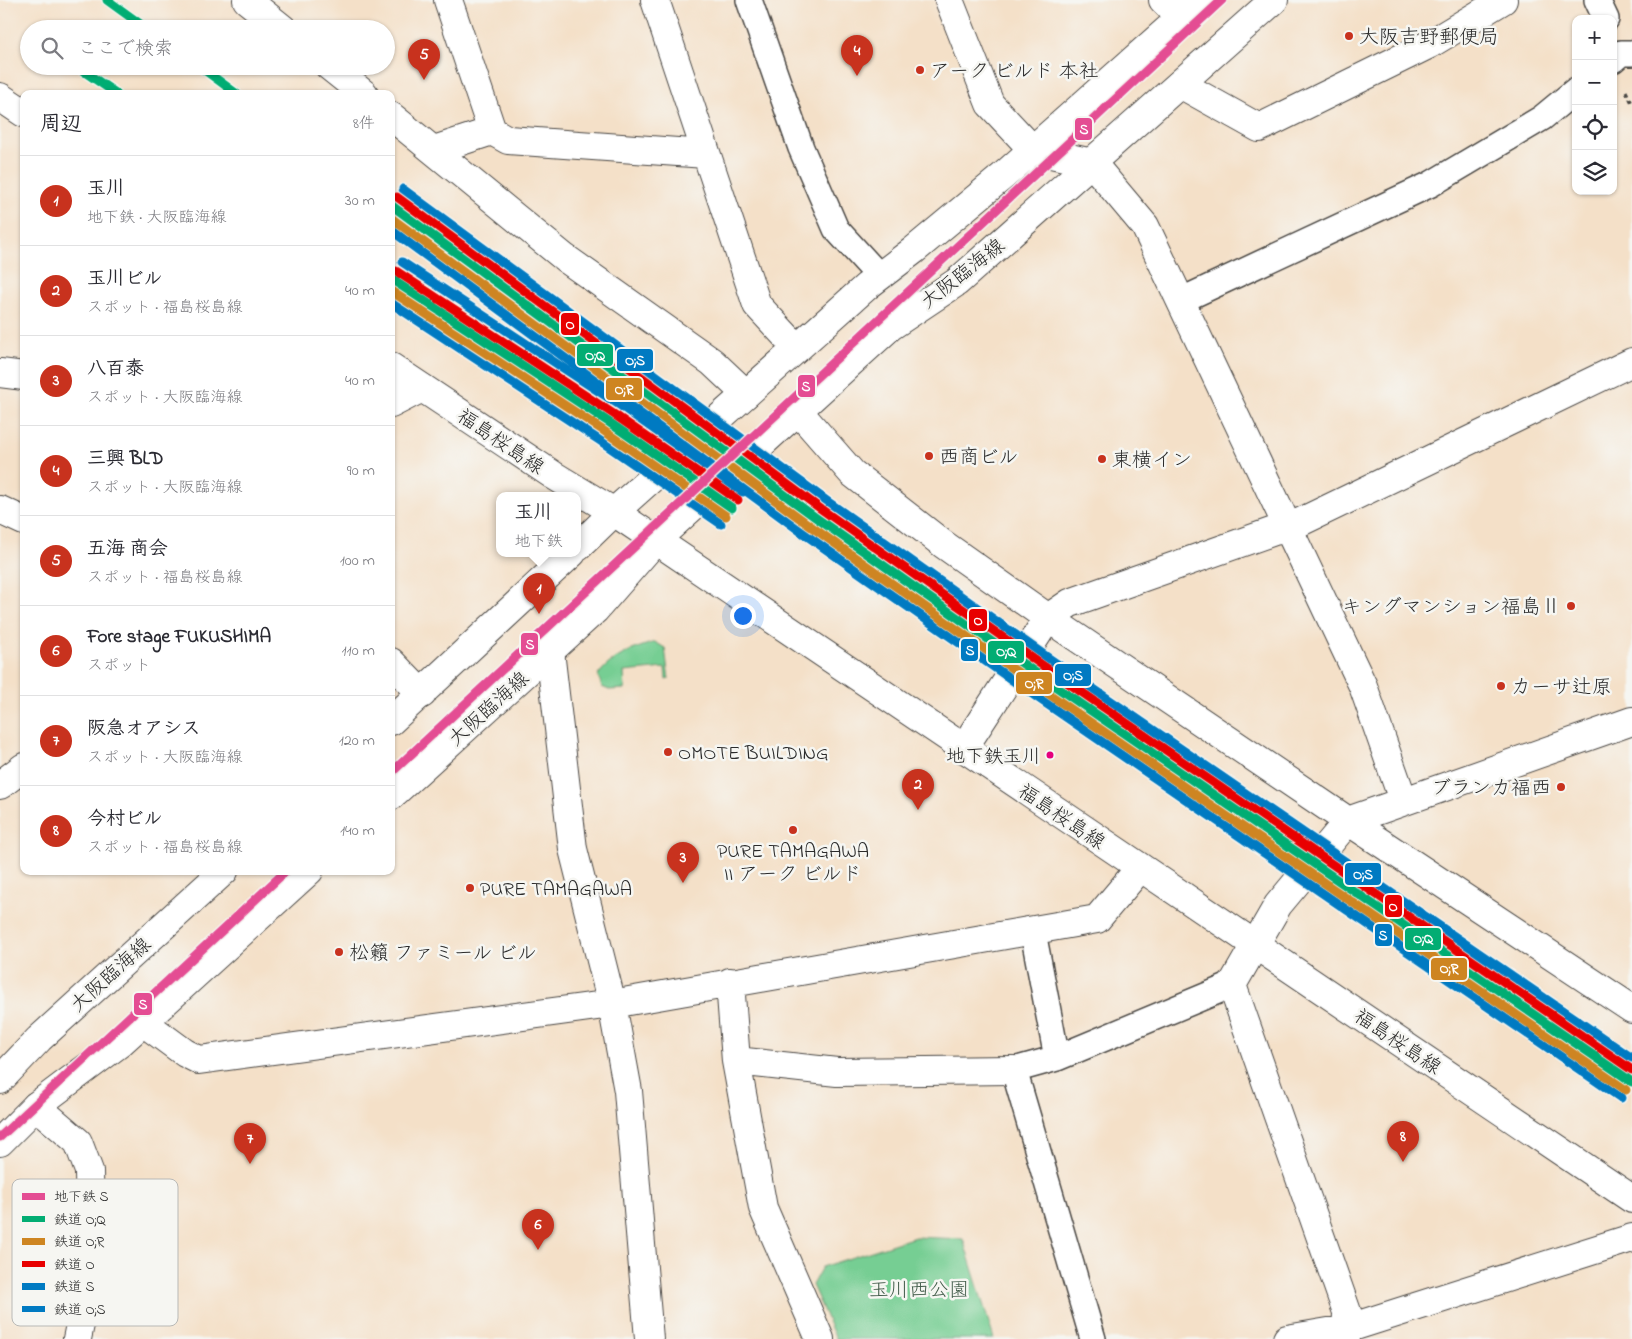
<!DOCTYPE html>
<html lang="ja">
<meta charset="utf-8">
<style>
:root{--surface:#fff;--page:#f2f2f3;--text:#2b2b33;--muted:#7c7c81;--line:#e1e1e2;--accent:#c8321e}
body{margin:0;font-family:"Indie Flower","Klee One",sans-serif;background:var(--page);color:var(--text)}
.controls{position:absolute;right:15px;top:15px;display:grid;overflow:hidden;border-radius:10px;box-shadow:0 1px 4px #0004}
.controls button{width:45px;height:45px;display:grid;place-items:center;padding:0;border:0;border-bottom:1px solid var(--line);background:var(--surface);color:var(--text);font:25px sans-serif}
.you{position:absolute;left:742px;top:615px;width:18px;height:18px;margin:-12px;border:4px solid #fff;border-radius:50%;background:#1a73e8;box-shadow:0 0 0 8px #1a73e833}
.badge{display:grid;place-items:center;width:32px;height:32px;border-radius:50%;background:var(--accent);color:#fff;font-size:16px;font-weight:700}
.pin{position:absolute;translate:-50% -41px;filter:drop-shadow(0 1px 2px #0008)}
.pin::after{content:'';position:absolute;top:26px;width:18px;height:15px;background:inherit;clip-path:polygon(0 0,100% 0,50% 100%)}
.popup{position:absolute;left:496px;top:492px;width:85px;height:65px;box-sizing:border-box;display:grid;place-content:center;border-radius:10px;background:var(--surface);filter:drop-shadow(0 1px 4px #0005);font-size:16px;white-space:nowrap;color:var(--muted)}
.popup b{font-size:19px;color:var(--text)}
.popup::after{content:'';position:absolute;left:50%;top:100%;margin-left:-10px;border:10px solid transparent;border-top-color:var(--surface)}
.list{margin:0;padding:0;list-style:none}
h2{display:flex;justify-content:space-between;align-items:center;height:65px;margin:0;padding:0 20px;font-size:21px}
h2 small{font-size:16px;font-weight:400;color:var(--muted)}
.list li{display:grid;grid-template-columns:32px 1fr auto;gap:15px;align-items:center;box-sizing:border-box;height:90px;padding:0 20px;border-top:1px solid var(--line)}
.list b{display:block;font-size:19px;white-space:nowrap}
.list p{margin:0;font-size:16px;white-space:nowrap;color:var(--muted)}
.list em{font-size:16px;font-style:normal;color:var(--muted)}
.icon{flex:none;width:28px;height:28px;fill:none;stroke:currentColor;stroke-width:2;stroke-linecap:round;stroke-linejoin:round}
.map{position:relative;flex:none;width:1632px;height:1339px;overflow:hidden}
.search{position:absolute;background:var(--surface);box-shadow:0 1px 4px #0004;left:20px;top:20px;width:375px;height:55px;display:flex;align-items:center;gap:12px;box-sizing:border-box;padding:0 18px;border-radius:28px;color:var(--muted);font-size:19px}
.panel{position:absolute;background:var(--surface);box-shadow:0 1px 4px #0004;left:20px;top:90px;width:375px;height:785px;border-radius:10px}
.map>svg:first-child{display:block}
.green{fill:#76ce93;stroke:#507c5f}
.lines{fill:none;stroke-linecap:round;stroke-linejoin:round}
.lane-casing{stroke:#494643;stroke-width:28}
.street-casing{stroke:#494643;stroke-width:30}
.secondary-casing{stroke:#494643;stroke-width:30}
.primary-casing{stroke:#494643;stroke-width:30}
.path{stroke:#494643;stroke-width:3;stroke-dasharray:4 4;stroke-linecap:butt}
.lane{stroke:#fff;stroke-width:25}
.street{stroke:#fff;stroke-width:28}
.secondary{stroke:#fff;stroke-width:28}
.primary{stroke:#fff;stroke-width:28}
.rail-1-casing{stroke:#f6f6f2;stroke-width:12}
.rail-2-casing{stroke:#f6f6f2;stroke-width:12}
.rail-3-casing{stroke:#f6f6f2;stroke-width:12}
.rail-4-casing{stroke:#f6f6f2;stroke-width:12}
.rail-5-casing{stroke:#f6f6f2;stroke-width:12}
.rail-1{stroke:#02ad73;stroke-width:9}
.rail-2{stroke:#ce8521;stroke-width:9}
.rail-3{stroke:#e80000;stroke-width:9}
.rail-4{stroke:#007ac2;stroke-width:9}
.rail-5{stroke:#007ac2;stroke-width:9}
.metro-1-casing{stroke:#f6f6f2;stroke-width:12}
.metro-1{stroke:#e44d93;stroke-width:9}
.poi-dot{fill:#c8321e;stroke:#f6f6f2;stroke-width:2}
.bus-dot{fill:#e5007d;stroke:#f6f6f2;stroke-width:2}
.labels{text-anchor:middle;stroke-width:5;stroke-linejoin:round;paint-order:stroke}
.bus-label{font-size:19px;fill:#2b2b2b;stroke:#f6f6f2;text-anchor:end}
.poi-label{font-size:20px;fill:#2b2b2b;stroke:#f6f6f2;text-anchor:start}
.street-label{font-size:20px;fill:#2b2b2b;stroke:#f6f6f2}
.park-label{font-size:20px;fill:#425c4a;stroke:#f6f6f2}
.key{fill:#f6f6f2;stroke:#b9b9b6;stroke-width:1}
.key-label{font-size:14px;fill:#2b2b2b}
.line-badge{stroke:#f6f6f2;stroke-width:2}
.badge-label{font-size:14px;text-anchor:middle;font-weight:bold;fill:#fff}
</style>
<div class="map">
<svg width="1632" height="1339" viewBox="0 0 1632 1339">
<rect width="100%" height="100%" fill="#f6f6f2"/>
<filter id="ink" filterUnits="userSpaceOnUse"><feTurbulence type="fractalNoise" baseFrequency=".02" numOctaves="2"/><feDisplacementMap in="SourceGraphic" scale="10" xChannelSelector="R" yChannelSelector="G"/><feConvolveMatrix kernelMatrix="1 2 1 2 8 2 1 2 1" color-interpolation-filters="sRGB"/></filter>
<filter id="wash" filterUnits="userSpaceOnUse"><feTurbulence type="fractalNoise" baseFrequency=".0096" numOctaves="4" result="noise"/><feDisplacementMap in="SourceGraphic" scale="20" xChannelSelector="R" yChannelSelector="G"/><feGaussianBlur stdDeviation="1.12" result="paint"/><feColorMatrix in="noise" values="0 0 0 0 0 0 0 0 0 0 0 0 0 0 0 0 0 1.4 0 .05"/><feComposite in="paint" operator="in"/></filter>
<g filter="url(#wash)">
<rect width="100%" height="100%" fill="#f4e0c8"/>
<path class="green" d="M655,642L665,648L669,679L666,680L665,668L624,672L625,689L609,690L602,687L598,675C611,657 635,648 655,642Z
M915,1237L963,1239L994,1339H836L812,1285L822,1267Z"/>
</g>
<g filter="url(#ink)">
<g class="lines">
<defs>
<path id="lane" d="M749,0L801,148L836,229L879,276
M1597,0L1606,19
M1613,60L1621,53H1632
M1180,301L1431,184L1542,118L1576,90
M1033,932L1057,1058
M1093,1339L1014,1070L1057,1058L1232,985"/>
<path id="street" d="M247,0L283,29
M448,0L492,131
M655,0L757,305L797,348
M949,0L990,104L1033,150L1092,163L1145,226L1363,686L1403,800
M1163,0L1181,18
M329,66L364,94
M1180,84L1259,128L1430,44L1503,0
M391,116L565,258L712,362L746,394
M434,150L492,131L508,140L706,154
M0,373L24,376
M391,404L422,388
M798,411L852,473L943,544L1048,618L1348,821L1632,1009
M0,510L24,521
M550,651L573,849L612,1004L628,1091L649,1339
M391,662L422,694
M963,749L1048,618L1070,603L1274,531L1288,528L1632,362
M0,785L24,767
M730,982L736,1061L763,1208L820,1339
M143,1022L185,1053L199,1060L612,1004L1097,919L1140,868
M736,1061L837,1072L1014,1070
M36,1106L78,1142L89,1171L91,1271L77,1339
M1287,1339L1346,1329L1632,1238
M1346,1339L1347,1312L1232,985L1278,905L1348,821L1632,721"/>
<path id="secondary" d="M0,97L24,113
M391,367L553,475L614,512L1632,1199"/>
<path id="primary" d="M578,547L614,512L867,286L914,250L1003,176L1201,0
M391,721L572,553
M391,796L595,610L656,540L891,326L957,282L1274,0
M0,1080L39,1039L224,871
M0,1142L36,1106L120,1043L309,871"/>
</defs>
<use href="#lane" class="lane-casing"/>
<use href="#street" class="street-casing"/>
<use href="#secondary" class="secondary-casing"/>
<use href="#primary" class="primary-casing"/>
<path class="path" d="M1626,91L1632,103"/>
<use href="#lane" class="lane"/>
<use href="#street" class="street"/>
<use href="#secondary" class="secondary"/>
<use href="#primary" class="primary"/>
<defs>
<path id="rail-1" d="M107,0L147,29
M76,66L117,94
M199,66L237,94
M391,205L815,517L1036,673L1632,1082
M391,279L610,423L732,508"/>
<path id="rail-2" d="M391,218L809,525L1030,681L1626,1090
M391,291L604,431L726,516"/>
<path id="rail-3" d="M397,197L821,509L1042,665L1632,1070
M396,271L615,415L738,500"/>
<path id="rail-4" d="M391,230L803,533L1025,689L1621,1098
M391,303L599,440L721,524"/>
<path id="rail-5" d="M403,189L827,501L1047,657L1632,1058
M402,262L621,406L743,492"/>
</defs>
<use href="#rail-1" class="rail-1-casing"/>
<use href="#rail-2" class="rail-2-casing"/>
<use href="#rail-3" class="rail-3-casing"/>
<use href="#rail-4" class="rail-4-casing"/>
<use href="#rail-5" class="rail-5-casing"/>
<use href="#rail-1" class="rail-1"/>
<use href="#rail-2" class="rail-2"/>
<use href="#rail-3" class="rail-3"/>
<use href="#rail-4" class="rail-4"/>
<use href="#rail-5" class="rail-5"/>
<defs>
<path id="metro-1" d="M391,773L1222,0
M0,1137L286,871"/>
</defs>
<use href="#metro-1" class="metro-1-casing"/>
<use href="#metro-1" class="metro-1"/>
</g>
</g>
<g class="poi-dot">
<circle cx="1349" cy="36" r="5"/>
<circle cx="920" cy="70" r="5"/>
<circle cx="929" cy="456" r="5"/>
<circle cx="1102" cy="459" r="5"/>
<circle cx="1571" cy="606" r="5"/>
<circle cx="1501" cy="686" r="5"/>
<circle cx="668" cy="752" r="5"/>
<circle cx="1561" cy="787" r="5"/>
<circle cx="793" cy="830" r="5"/>
<circle cx="470" cy="888" r="5"/>
<circle cx="339" cy="952" r="5"/>
</g>
<circle class="bus-dot" cx="1050" cy="755" r="4.5"/>
<g class="labels">
<g class="bus-label">
<text x="1041" y="762">地下鉄玉川</text>
</g>
<g class="poi-label">
<text x="1359" y="43">大阪吉野郵便局</text>
<text x="930" y="77">アーク ビルド 本社</text>
<text x="939" y="463">西商ビル</text>
<text x="1112" y="466">東横イン</text>
<text x="1561" y="613" text-anchor="end">キングマンション福島Ⅱ</text>
<text x="1511" y="693">カーサ辻原</text>
<text x="678" y="759">OMOTE BUILDING</text>
<text x="1551" y="794" text-anchor="end">ブランカ福西</text>
<text x="793" y="857" text-anchor="middle">PURE TAMAGAWA<tspan x="793" dy="23">II アーク ビルド</tspan></text>
<text x="480" y="895">PURE TAMAGAWA</text>
<text x="349" y="959">松籟 ファミール ビル</text>
</g>
<g class="street-label">
<text transform="translate(962 273) rotate(-38)" y="7">大阪臨海線</text>
<text transform="translate(501 441) rotate(34)" y="7">福島桜島線</text>
<text transform="translate(488 708) rotate(-42)" y="7">大阪臨海線</text>
<text transform="translate(1062 816) rotate(34)" y="7">福島桜島線</text>
<text transform="translate(110 974) rotate(-42)" y="7">大阪臨海線</text>
<text transform="translate(1398 1041) rotate(34)" y="7">福島桜島線</text>
</g>
<g class="park-label">
<text x="919" y="1296">玉川西公園</text>
</g>
</g>
<rect x="12" y="1179" width="166" height="147" rx="8" class="key"/>
<rect x="22" y="1193" width="23" height="7" fill="#e44d93"/>
<rect x="22" y="1216" width="23" height="6" fill="#02ad73"/>
<rect x="22" y="1238" width="23" height="7" fill="#ce8521"/>
<rect x="22" y="1261" width="23" height="6" fill="#e80000"/>
<rect x="22" y="1283" width="23" height="7" fill="#007ac2"/>
<rect x="22" y="1306" width="23" height="6" fill="#007ac2"/>
<g class="key-label">
<text x="54" y="1201">地下鉄 S</text>
<text x="54" y="1224">鉄道 O;Q</text>
<text x="54" y="1246">鉄道 O;R</text>
<text x="54" y="1269">鉄道 O</text>
<text x="54" y="1291">鉄道 S</text>
<text x="54" y="1314">鉄道 O;S</text>
</g>
<g class="line-badge">
<rect x="1074" y="117" width="19" height="24" rx="5" fill="#e44d93"/>
<rect x="560" y="312" width="20" height="24" rx="5" fill="#e80000"/>
<rect x="576" y="343" width="38" height="24" rx="5" fill="#02ad73"/>
<rect x="616" y="348" width="38" height="24" rx="5" fill="#007ac2"/>
<rect x="797" y="374" width="19" height="24" rx="5" fill="#e44d93"/>
<rect x="605" y="377" width="38" height="24" rx="5" fill="#ce8521"/>
<rect x="968" y="608" width="20" height="24" rx="5" fill="#e80000"/>
<rect x="520" y="632" width="19" height="24" rx="5" fill="#e44d93"/>
<rect x="960" y="638" width="19" height="24" rx="5" fill="#007ac2"/>
<rect x="987" y="640" width="38" height="24" rx="5" fill="#02ad73"/>
<rect x="1054" y="663" width="38" height="24" rx="5" fill="#007ac2"/>
<rect x="1015" y="671" width="38" height="24" rx="5" fill="#ce8521"/>
<rect x="1344" y="862" width="38" height="24" rx="5" fill="#007ac2"/>
<rect x="1384" y="894" width="19" height="24" rx="5" fill="#e80000"/>
<rect x="1374" y="923" width="19" height="24" rx="5" fill="#007ac2"/>
<rect x="1404" y="927" width="38" height="24" rx="5" fill="#02ad73"/>
<rect x="1430" y="957" width="38" height="24" rx="5" fill="#ce8521"/>
<rect x="133" y="992" width="20" height="24" rx="5" fill="#e44d93"/>
</g>
<g class="badge-label">
<text x="1084" y="134">S</text>
<text x="570" y="329">O</text>
<text x="595" y="360">O;Q</text>
<text x="635" y="365">O;S</text>
<text x="806" y="391">S</text>
<text x="624" y="394">O;R</text>
<text x="978" y="625">O</text>
<text x="530" y="649">S</text>
<text x="970" y="655">S</text>
<text x="1006" y="656">O;Q</text>
<text x="1073" y="680">O;S</text>
<text x="1034" y="688">O;R</text>
<text x="1363" y="879">O;S</text>
<text x="1393" y="911">O</text>
<text x="1383" y="940">S</text>
<text x="1423" y="943">O;Q</text>
<text x="1449" y="973">O;R</text>
<text x="143" y="1009">S</text>
</g>
</svg>
<div class="controls">
<button>+</button>
<button>−</button>
<button><svg class="icon" aria-label="locate" viewBox="0 0 24 24"><circle cx="12" cy="12" r="6"/><path d="M12 2v4M12 18v4M2 12h4M18 12h4"/></svg></button>
<button><svg class="icon" aria-label="layers" viewBox="0 0 24 24"><path d="M12 4l9 5-9 5-9-5zM3 14l9 5 9-5"/></svg></button>
</div>
<div class="you"></div>
<div class="pin badge" style="left:539px;top:614px">1</div>
<div class="popup"><b>玉川</b>地下鉄</div>
<div class="pin badge" style="left:918px;top:810px">2</div>
<div class="pin badge" style="left:683px;top:883px">3</div>
<div class="pin badge" style="left:857px;top:76px">4</div>
<div class="pin badge" style="left:424px;top:80px">5</div>
<div class="pin badge" style="left:538px;top:1250px">6</div>
<div class="pin badge" style="left:250px;top:1164px">7</div>
<div class="pin badge" style="left:1403px;top:1162px">8</div>
<div class="search"><svg class="icon" aria-label="search" viewBox="0 0 24 24"><circle cx="10" cy="10" r="6"/><path d="M15 15l6 6"/></svg>ここで検索</div>
<section class="panel">
<h2>周辺<small>8件</small></h2>
<ul class="list">
<li><span class="badge">1</span><div><b>玉川</b><p>地下鉄 · 大阪臨海線</p></div><em>30 m</em></li>
<li><span class="badge">2</span><div><b>玉川ビル</b><p>スポット · 福島桜島線</p></div><em>40 m</em></li>
<li><span class="badge">3</span><div><b>八百泰</b><p>スポット · 大阪臨海線</p></div><em>40 m</em></li>
<li><span class="badge">4</span><div><b>三興 BLD</b><p>スポット · 大阪臨海線</p></div><em>90 m</em></li>
<li><span class="badge">5</span><div><b>五海 商会</b><p>スポット · 福島桜島線</p></div><em>100 m</em></li>
<li><span class="badge">6</span><div><b>Fore stage FUKUSHIMA</b><p>スポット</p></div><em>110 m</em></li>
<li><span class="badge">7</span><div><b>阪急オアシス</b><p>スポット · 大阪臨海線</p></div><em>120 m</em></li>
<li><span class="badge">8</span><div><b>今村ビル</b><p>スポット · 福島桜島線</p></div><em>140 m</em></li>
</ul>
</section>
</div>
